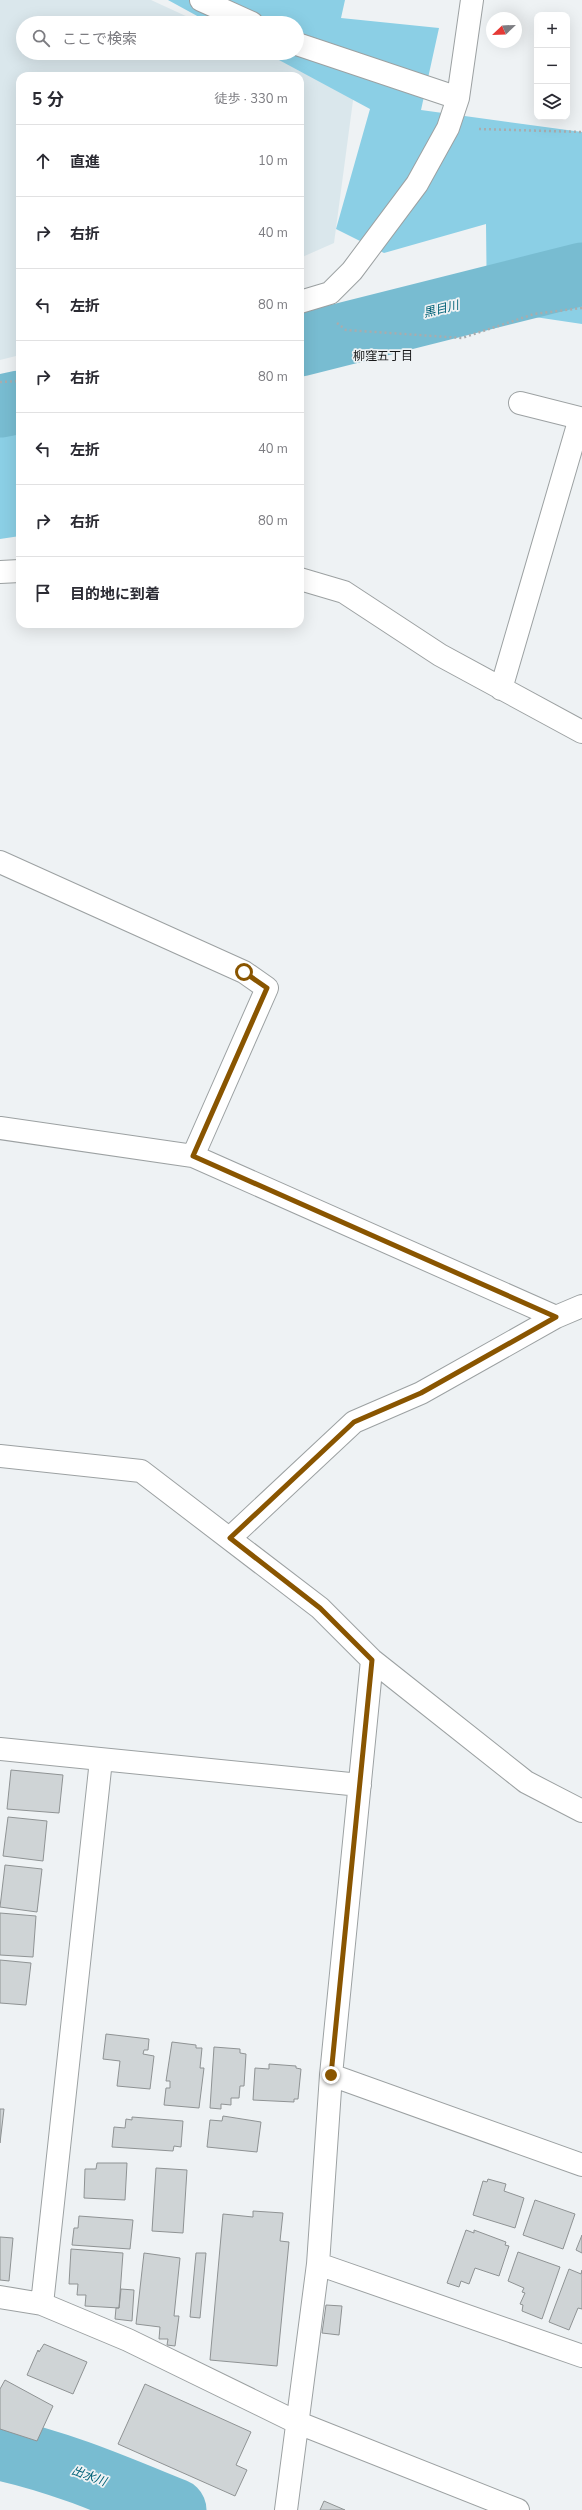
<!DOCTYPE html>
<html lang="ja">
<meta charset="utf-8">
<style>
:root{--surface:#fff;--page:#f2f2f3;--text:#2b2b33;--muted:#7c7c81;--line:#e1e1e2}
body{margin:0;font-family:"Nunito Sans","Noto Sans JP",sans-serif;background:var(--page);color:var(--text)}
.controls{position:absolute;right:12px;top:12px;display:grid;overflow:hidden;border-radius:8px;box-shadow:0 4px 16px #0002}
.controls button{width:36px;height:36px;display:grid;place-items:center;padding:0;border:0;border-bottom:1px solid var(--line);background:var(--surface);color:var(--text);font:20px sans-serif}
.compass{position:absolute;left:486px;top:12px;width:36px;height:36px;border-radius:50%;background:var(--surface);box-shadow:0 4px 16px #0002;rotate:247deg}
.stop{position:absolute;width:12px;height:12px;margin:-9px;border:3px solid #895500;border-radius:50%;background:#fff}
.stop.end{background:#895500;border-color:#fff;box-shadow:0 1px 4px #0008}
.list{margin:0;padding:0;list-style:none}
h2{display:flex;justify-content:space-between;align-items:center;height:52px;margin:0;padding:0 16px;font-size:17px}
h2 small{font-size:13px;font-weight:400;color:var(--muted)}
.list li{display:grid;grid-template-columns:26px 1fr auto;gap:12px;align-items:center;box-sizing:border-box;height:72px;padding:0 16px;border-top:1px solid var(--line)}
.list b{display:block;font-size:15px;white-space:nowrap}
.list em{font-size:13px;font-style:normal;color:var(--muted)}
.icon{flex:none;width:22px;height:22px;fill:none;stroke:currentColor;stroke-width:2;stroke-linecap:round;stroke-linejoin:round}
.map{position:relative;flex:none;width:582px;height:2510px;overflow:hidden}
.search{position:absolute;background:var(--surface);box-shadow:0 4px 16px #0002;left:16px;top:16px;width:288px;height:44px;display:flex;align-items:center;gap:10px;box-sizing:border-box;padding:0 14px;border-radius:22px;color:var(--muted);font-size:15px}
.panel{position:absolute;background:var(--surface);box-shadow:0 4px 16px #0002;left:16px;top:72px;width:288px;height:556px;border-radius:12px}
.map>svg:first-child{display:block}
.built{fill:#dae7ec}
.forest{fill:#8bcfe5}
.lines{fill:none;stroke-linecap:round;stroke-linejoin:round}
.river{stroke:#78bcd1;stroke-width:63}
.building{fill:#cfd4d6;stroke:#8f9394}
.minor-casing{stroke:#9ca1a2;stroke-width:24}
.path{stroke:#a9acae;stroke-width:2.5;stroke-dasharray:2 3;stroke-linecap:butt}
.minor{stroke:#fff;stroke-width:22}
.route{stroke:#895500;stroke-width:5}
.labels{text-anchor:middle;stroke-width:3.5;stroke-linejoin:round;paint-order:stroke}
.water-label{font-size:12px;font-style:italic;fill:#006278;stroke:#eef2f4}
.neighbourhood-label{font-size:12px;fill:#171819;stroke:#eef2f4}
</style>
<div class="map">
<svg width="582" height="2510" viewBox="0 0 582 2510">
<rect width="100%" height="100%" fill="#eef2f4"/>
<path class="built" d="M0,0H151L201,23H23V53H267L354,93L334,243L300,258V76H20V355L0,360Z"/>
<path class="forest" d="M168,0H345L341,18L439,28L421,110L582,132V324L487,310L486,224L384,253L336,229L370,109L266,53H297V23H210Z
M20,432V536L0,539V433Z"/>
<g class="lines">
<path class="river" d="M300,345L582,274
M0,406L20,402
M0,2449C61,2462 118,2487 175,2510"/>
</g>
<path class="building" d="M11,1770L63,1775L59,1813L7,1809Z
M8,1817L47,1821L43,1861L3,1856Z
M5,1865L42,1869L37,1912L0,1907Z
M0,1913L36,1916L33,1957L0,1955Z
M0,1960L31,1963L26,2005L0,2003Z
M106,2034L149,2039L148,2050H144L143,2054L154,2056L150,2089L117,2086L120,2061L103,2059Z
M172,2042L196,2045V2048H202L200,2068H204L199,2108L164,2105L166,2088H170V2081H166Z
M214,2047L240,2049V2053L246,2054L244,2086H240L239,2098H231V2105L221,2104V2109L210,2108Z
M269,2064L296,2066V2068L301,2069L298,2099H294V2102L253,2100L255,2068L269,2069Z
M0,2109H4L0,2143Z
M223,2116L261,2122L257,2152L207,2147L210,2120L222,2121Z
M132,2117L183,2121L181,2147L174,2146L173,2151L112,2147L114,2127L125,2128L126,2119L132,2120Z
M97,2163H127L125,2200L84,2198L85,2169H96Z
M156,2168L187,2170L183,2233L152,2231Z
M488,2179L506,2184L504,2191L524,2198L515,2228L473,2215L483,2181L487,2182Z
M535,2200L575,2214L563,2249L523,2235Z
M253,2211L283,2213L280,2241L289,2242L277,2366L210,2360L223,2214L253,2217Z
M79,2216L133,2220L130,2249L72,2245L74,2228H78Z
M466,2230L474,2233V2230L506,2242L505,2245L509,2246L499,2276L475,2268L469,2284L461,2281L459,2287L447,2283Z
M582,2235V2253L576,2250Z
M0,2237L13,2238L9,2281L0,2280Z
M71,2249L123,2253L119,2308L85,2306L86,2295H77L78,2284H69Z
M518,2252L560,2267L542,2319L522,2311L523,2305L520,2304L525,2293L522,2292L524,2288L508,2281Z
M144,2253L180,2258L174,2316H179L175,2346L167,2345L168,2339H159L160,2327L136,2324Z
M196,2253H206L200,2318L190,2317Z
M569,2269L581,2274L582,2270V2309L578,2308L569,2330L549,2322Z
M121,2289L134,2290L132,2321L115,2319L116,2308H119Z
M326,2305L342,2306L339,2335L322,2333Z
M44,2344L87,2362L73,2394L27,2375L38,2350L39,2352Z
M5,2380L53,2406L37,2441L0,2429V2389Z
M145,2384L251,2432L236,2465L247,2470L235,2496L118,2444Z
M324,2501L345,2510H320Z"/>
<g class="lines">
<defs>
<path id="minor" d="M201,0L252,23
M297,44L458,98
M300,302L330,293L352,271L417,184L448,128L458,98L472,0
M0,572L20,571
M300,579L344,592L440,655L582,732
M501,689L580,418L520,403
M0,862L244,972L267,988L193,1156
M0,1128L193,1156L556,1317
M0,1456L141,1471L320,1608L372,1660L526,1782L582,1811
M230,1538L354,1422L421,1393L556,1317L582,1306
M0,1749L360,1785
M331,2075L582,2165
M318,2264L582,2356
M0,2297L42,2304L128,2340L296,2422L518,2510
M42,2304L101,1760
M286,2510L318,2264L331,2075L372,1660"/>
</defs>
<use href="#minor" class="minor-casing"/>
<path class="path" d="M479,129L582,132
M337,323L346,330L462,338L534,314L582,308
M0,382L20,381"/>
<use href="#minor" class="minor"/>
</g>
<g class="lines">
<path class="route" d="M244,972L267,988L193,1156L556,1317L421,1393L354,1422L230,1538L320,1608L372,1660L331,2075"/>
</g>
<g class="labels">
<g class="water-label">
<text transform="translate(441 309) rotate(-14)" y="4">黒目川</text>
<text transform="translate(89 2476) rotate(20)" y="4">出水川</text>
</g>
<g class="neighbourhood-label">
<text x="383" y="360">柳窪五丁目</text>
</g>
</g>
</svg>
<div class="controls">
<button>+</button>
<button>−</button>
<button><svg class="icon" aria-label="layers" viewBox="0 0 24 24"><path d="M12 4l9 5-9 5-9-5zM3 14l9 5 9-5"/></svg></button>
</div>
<svg class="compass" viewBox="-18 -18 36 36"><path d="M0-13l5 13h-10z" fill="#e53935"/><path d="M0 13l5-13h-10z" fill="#7c7c81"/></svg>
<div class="stop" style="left:244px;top:972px"></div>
<div class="stop end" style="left:331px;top:2075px"></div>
<div class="search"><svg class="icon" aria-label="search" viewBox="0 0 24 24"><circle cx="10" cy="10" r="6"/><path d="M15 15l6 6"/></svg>ここで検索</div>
<section class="panel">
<h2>5 分<small>徒歩 · 330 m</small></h2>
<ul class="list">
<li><svg class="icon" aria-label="ahead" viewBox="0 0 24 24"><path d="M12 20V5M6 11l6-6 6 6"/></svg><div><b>直進</b></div><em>10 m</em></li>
<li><svg class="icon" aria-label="right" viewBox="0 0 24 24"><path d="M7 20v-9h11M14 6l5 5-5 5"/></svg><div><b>右折</b></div><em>40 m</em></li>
<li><svg class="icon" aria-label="left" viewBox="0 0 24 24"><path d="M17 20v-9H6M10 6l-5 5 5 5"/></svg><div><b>左折</b></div><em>80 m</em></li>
<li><svg class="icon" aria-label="right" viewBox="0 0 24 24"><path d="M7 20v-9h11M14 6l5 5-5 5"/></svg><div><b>右折</b></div><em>80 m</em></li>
<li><svg class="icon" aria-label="left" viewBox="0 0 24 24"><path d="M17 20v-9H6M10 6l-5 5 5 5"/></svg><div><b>左折</b></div><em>40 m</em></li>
<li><svg class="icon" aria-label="right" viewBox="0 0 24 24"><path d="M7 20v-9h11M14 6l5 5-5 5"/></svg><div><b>右折</b></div><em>80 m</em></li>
<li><svg class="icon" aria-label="arrive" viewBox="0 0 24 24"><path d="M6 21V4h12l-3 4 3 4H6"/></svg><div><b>目的地に到着</b></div></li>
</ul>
</section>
</div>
